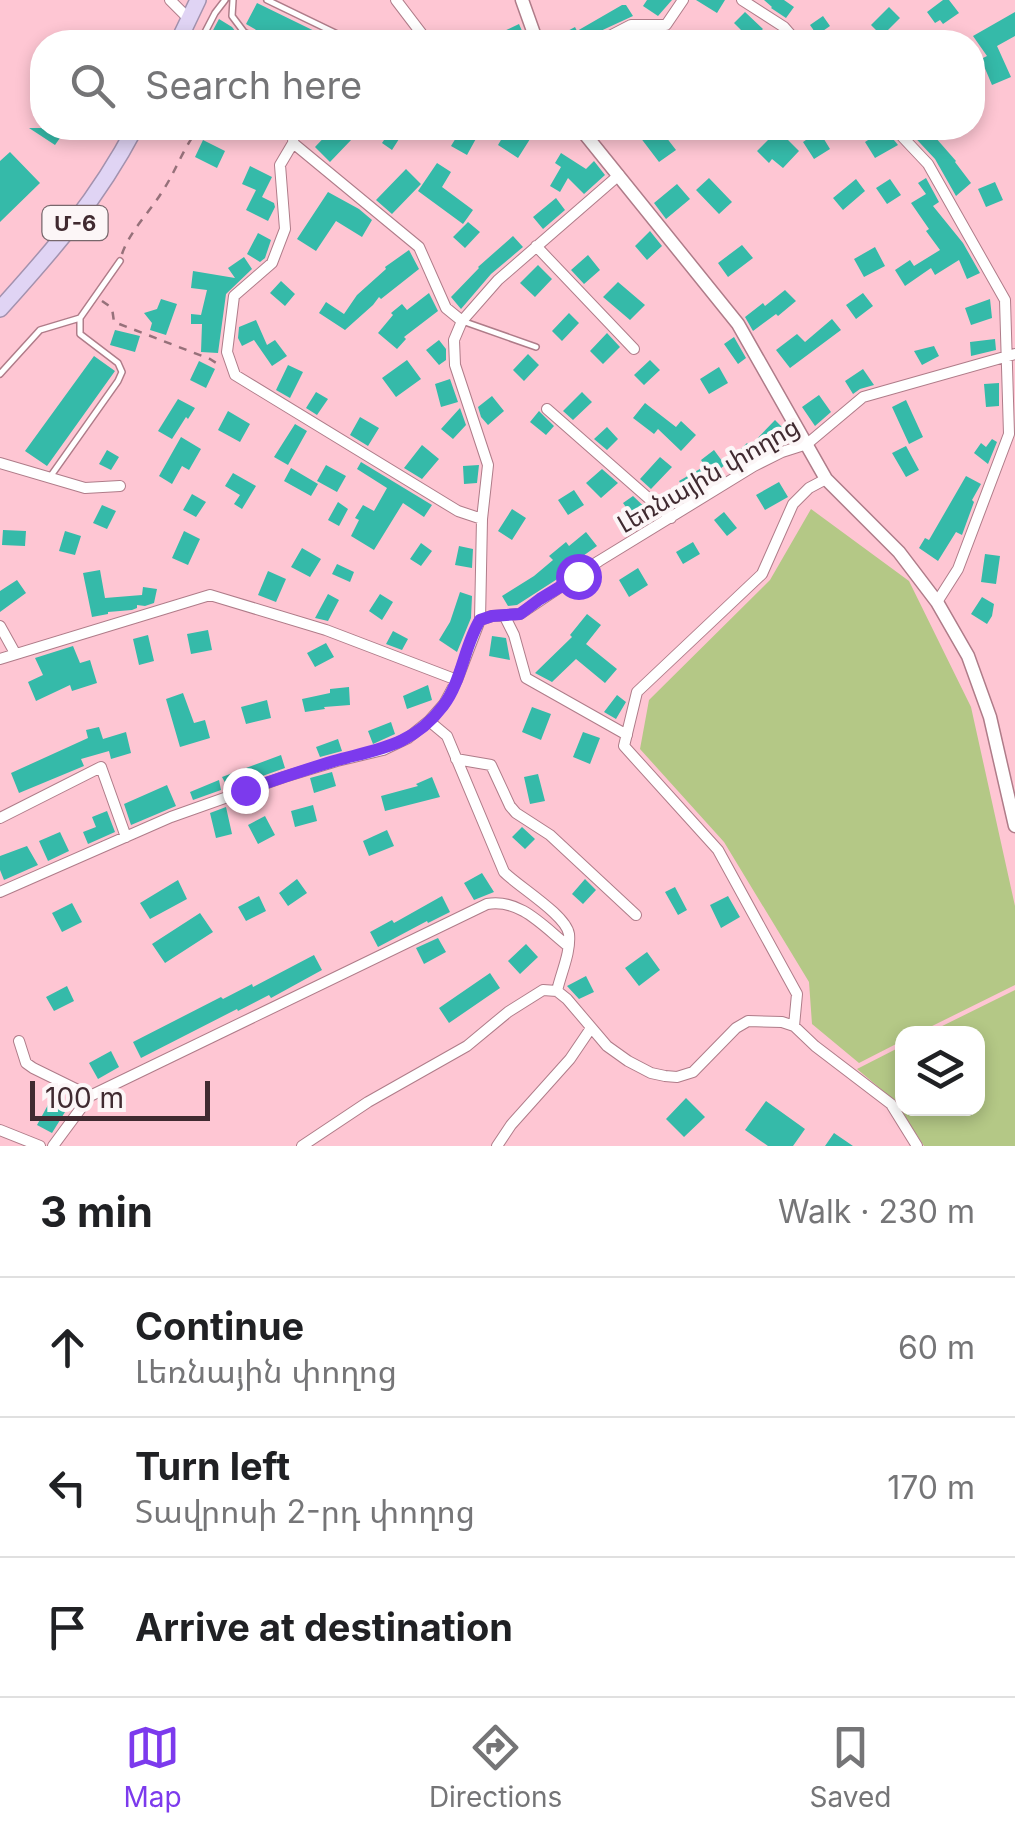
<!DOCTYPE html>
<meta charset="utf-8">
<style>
:root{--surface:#fff;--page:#f6f6f6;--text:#202124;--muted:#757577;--line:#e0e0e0;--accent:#7c3aed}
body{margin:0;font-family:Inter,"Noto Sans Armenian",sans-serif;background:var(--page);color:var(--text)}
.controls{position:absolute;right:30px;bottom:30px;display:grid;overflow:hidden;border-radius:20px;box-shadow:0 5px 15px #0003}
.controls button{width:90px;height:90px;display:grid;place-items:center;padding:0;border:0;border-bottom:2px solid var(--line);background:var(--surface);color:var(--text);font:50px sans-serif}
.scale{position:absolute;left:30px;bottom:25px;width:180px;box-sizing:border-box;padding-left:10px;border:5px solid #402a30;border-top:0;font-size:28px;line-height:35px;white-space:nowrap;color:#402a30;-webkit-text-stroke:8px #fcf6f7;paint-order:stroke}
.stop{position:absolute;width:30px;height:30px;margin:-22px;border:8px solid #7c3aed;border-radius:50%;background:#fff}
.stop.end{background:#7c3aed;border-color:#fff;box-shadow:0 2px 10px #0008}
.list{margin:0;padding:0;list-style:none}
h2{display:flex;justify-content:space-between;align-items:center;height:130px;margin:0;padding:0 40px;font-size:42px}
h2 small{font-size:32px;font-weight:400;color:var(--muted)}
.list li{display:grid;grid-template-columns:65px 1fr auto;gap:30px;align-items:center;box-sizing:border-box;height:140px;padding:0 40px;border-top:2px solid var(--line)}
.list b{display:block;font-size:38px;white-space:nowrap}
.list p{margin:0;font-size:32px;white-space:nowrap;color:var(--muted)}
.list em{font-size:32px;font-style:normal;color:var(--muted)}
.icon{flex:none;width:55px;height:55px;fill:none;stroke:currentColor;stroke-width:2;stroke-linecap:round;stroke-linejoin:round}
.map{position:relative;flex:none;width:1015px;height:1146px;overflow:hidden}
.search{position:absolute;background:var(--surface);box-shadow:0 5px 15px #0003;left:30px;right:30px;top:30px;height:110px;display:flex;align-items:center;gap:25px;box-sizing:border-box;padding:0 35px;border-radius:40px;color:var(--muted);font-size:38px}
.sheet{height:550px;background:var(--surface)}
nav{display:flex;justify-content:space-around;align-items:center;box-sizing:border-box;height:140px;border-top:2px solid var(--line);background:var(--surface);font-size:28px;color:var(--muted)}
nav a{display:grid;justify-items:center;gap:5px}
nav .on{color:var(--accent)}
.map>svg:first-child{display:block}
.green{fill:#b4c886}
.building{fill:#35baa9}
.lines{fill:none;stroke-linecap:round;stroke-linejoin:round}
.service-casing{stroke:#af7c89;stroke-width:8}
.minor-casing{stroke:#af7c89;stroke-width:12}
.tertiary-casing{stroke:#af7c89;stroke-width:15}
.trunk-casing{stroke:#a392ae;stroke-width:18}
.path{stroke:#96717a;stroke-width:2.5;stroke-dasharray:8 8;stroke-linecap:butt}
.service{stroke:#fff;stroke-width:5}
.minor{stroke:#fff;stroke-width:10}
.tertiary{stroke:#fff;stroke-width:12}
.trunk{stroke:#e0d4f4;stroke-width:15}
.route{stroke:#7c3aed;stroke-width:12}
.labels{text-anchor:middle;stroke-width:8;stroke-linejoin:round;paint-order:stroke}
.shield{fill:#fcf6f7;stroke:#78676c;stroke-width:2.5}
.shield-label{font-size:22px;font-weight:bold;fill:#402a30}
.street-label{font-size:25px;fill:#402a30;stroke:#fcf6f7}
</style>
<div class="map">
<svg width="1015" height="1146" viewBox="0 0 1015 1146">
<rect width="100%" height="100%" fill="#fec6d3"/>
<path class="green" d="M811,509L909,581L971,707L1015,906V985L918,1033L902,1034V1041L859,1063L812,1024L809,982L724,842L640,749L649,700L770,580Z
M1015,990V1146H924L895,1101L857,1069L902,1046V1108H978V1034L928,1033Z"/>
<path class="building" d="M647,0H672L658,16L643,6Z
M696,0H725L717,13Z
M764,0H784L794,7L786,18L771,8L772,7Z
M943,0H949L959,13L943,24L940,20L935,23L927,12Z
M257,3L337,42H278L270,38L246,24Z
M622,5H626L633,16L594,34L586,42H547L575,27L577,31Z
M889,7L900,18L882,36L871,25Z
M745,12L763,29L751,40L734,23Z
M1015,12V36L997,46L1011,77L992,85L981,59L987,56L973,36Z
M823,16L830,26L817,35L810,25Z
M219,19L232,27L236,32L230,42H226L211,34Z
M519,24L527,42H481Z
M29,128H67L55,145Z
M333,128H340L352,139L330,162L315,147Z
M392,128H406L392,150L382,143Z
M462,128L478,135L467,155L451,146Z
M508,128H537L518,158L498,145Z
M654,128H659L676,150L659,162L640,137Z
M906,128H933L939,134L935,137L956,161L955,162L971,183L956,196L935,159Z
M885,129L898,145L875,158L865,142Z
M778,130L799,151L783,168L772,159L769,163L757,151Z
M819,131L830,149L814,159L803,142Z
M203,140L225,151L217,168L195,157Z
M10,152L40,183L0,222V161Z
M561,153L586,169L594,161L605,175L584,194L568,178L560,192L550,186L561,167L555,163Z
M437,163L451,172L442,187L473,210L463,224L418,191Z
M250,166L272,177L262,197L274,203L275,207L268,221L246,210L256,190L242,184Z
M406,169L421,184L392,214L376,200Z
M709,178L732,202L719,214L696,190Z
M926,178L939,202L933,206L963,243L980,273L967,279L959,260L935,275L931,268L905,286L895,270L910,260L914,266L940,250L926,231L929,229L911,203L926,194L918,183Z
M856,179L865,191L843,210L833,198Z
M890,179L901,195L887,204L876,188Z
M995,182L1003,200L986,207L978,189Z
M677,184L690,199L666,219L654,203Z
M328,192L359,209L372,220L362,237L336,221L316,251L297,239Z
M556,198L565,210L543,229L533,217Z
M468,222L480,232L465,248L453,237Z
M650,231L662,246L647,260L635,246Z
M258,233L271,240L265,258L260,262L247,254Z
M513,236L523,247L491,274L461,309L451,297L479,268L478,267Z
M742,245L753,258L728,277L718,263Z
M875,247L885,266L864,277L854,259Z
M409,250L419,269L381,299L379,297L373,305L345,330L319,313L326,302L344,314L357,295L386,269L385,267Z
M588,255L600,270L584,284L571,270Z
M244,257L252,269L226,294L218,353L201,352L202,324H191V314L201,315L207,290L191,288L193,271L235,278L228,268Z
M538,265L552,279L535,297L520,283Z
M281,281L295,294L285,306L270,293Z
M618,282L645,305L630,320L603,297Z
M785,290L796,301L778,316L776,314L753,331L745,317L763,303L765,306Z
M429,293L438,311L404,337L406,339L397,349L378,333L393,315L391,313L402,304L407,310Z
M863,293L873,306L856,319L846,305Z
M161,299L177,304L166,335L150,330L152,323L144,313L157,309Z
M990,299L992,318L971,325L965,308Z
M569,313L579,323L562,341L552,331Z
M832,319L841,330L790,368L776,350L797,334L805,342Z
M256,320L267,345L275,340L287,356L272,366L254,340L242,346L238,338L239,327Z
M115,330L140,336L135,352L110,345Z
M607,333L620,347L603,364L590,351Z
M734,337L746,358L738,364L724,344Z
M995,339L996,350L971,356L970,342Z
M439,340L446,349V360L439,365L426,350Z
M934,346L939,356L922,365L914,351Z
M528,354L539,365L524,381L513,370Z
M94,356L115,371L47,466L25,451Z
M407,360L421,379L396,397L382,378Z
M650,360L660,370L644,385L634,375Z
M199,361L215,369L206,388L190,380Z
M288,365L303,372L290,398L276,390Z
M719,367L728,383L709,394L700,379Z
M863,369L874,385L860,389L853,394L845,381Z
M450,379L458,402L441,407L435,384Z
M999,383V406L986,407L984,384Z
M316,392L328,399L317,415L306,408Z
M582,392L592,402L573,420L563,411Z
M819,395L831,412L815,426L802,407Z
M492,396L504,411L488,425L481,417L478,407Z
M178,399L195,408L188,419L186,417L172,439L158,431Z
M906,400L923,437L909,444L892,407Z
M645,403L676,427L681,421L696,435L681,451L658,429L654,434L633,418Z
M460,408L466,425L453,439L441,429Z
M228,411L250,424L240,442L218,430Z
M539,411L554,426L546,435L530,422Z
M360,417L379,428L368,446L350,435Z
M775,420L787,432L774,446L739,465L732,458L747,443L750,446Z
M295,424L307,431L288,465L274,457Z
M607,427L618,439L607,450L594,439Z
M181,437L201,449L189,470L182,466L172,484L159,476Z
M992,439L997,442L988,464L974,453L981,443L986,447Z
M422,445L439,459L422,479L404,468Z
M906,446L919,470L906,477L892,453Z
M107,450L119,457L111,470L99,464Z
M714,450L725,465L703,482L705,486L688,496L679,481L705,466L701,460Z
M660,457L672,467L651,489L640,479Z
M361,462L432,505L424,517L403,503L374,550L351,536L359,520L355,518L363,505L374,511L387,488L357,469Z
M326,465L346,476L337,492L317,481Z
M479,465L477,483L464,484L463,466Z
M291,468L318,484L311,496L284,481Z
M602,469L618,483L601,498L586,483Z
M233,473L256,486L242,509L234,504L240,495L225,486Z
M966,476L981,484L972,500L974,502L962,535L956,532L938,561L919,548L925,538L929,540Z
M779,482L788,497L765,510L756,495Z
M574,490L584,505L568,515L558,500Z
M192,494L206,502L196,517L183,510Z
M633,496L654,516L639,526L623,503Z
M338,502L348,509L339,526L328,520Z
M102,505L116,511L107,529L93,523Z
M512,509L526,518L512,540L498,531Z
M724,512L737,528L727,536L714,520Z
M3,530L26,531L25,546L2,545Z
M65,531L81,536L75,555L59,551Z
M184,531L200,539L188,565L172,558Z
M586,532L597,546L559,573L562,576L517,605L508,606L502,596L534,576L553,560L549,556L566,542L569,546Z
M693,542L700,554L683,564L676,552Z
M421,543L432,551L421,566L410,559Z
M459,546L473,549L472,568L455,565Z
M302,548L321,559L310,577L291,567Z
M985,554L1000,556L996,584L981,582Z
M337,564L354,572L350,582L332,574Z
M638,568L648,585L629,597L619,580Z
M100,570L105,598L142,595L143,587L157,589L154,603L145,606L137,605V608L132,610L108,612V614L92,617L83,573Z
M268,571L286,579L276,602L258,595Z
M17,580L26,593L0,612V591Z
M460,592L472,596L471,618L457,652L439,640L450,622Z
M328,594L339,600L328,621L315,618Z
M380,594L393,602L382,620L369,611Z
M982,597L994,604L992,616L987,624L971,614Z
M587,614L601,625L586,644L617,669L605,683L576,659L552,682L535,673L572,637L570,635Z
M208,630L212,650L191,654L187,634Z
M393,631L408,639L402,650L386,644Z
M148,635L154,661L139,665L133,639Z
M492,636L506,638L510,660L489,656Z
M326,643L334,657L315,667L307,653Z
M73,646L80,663L90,660L97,683L72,691L70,685L36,701L28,682L43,675L35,658Z
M428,685L432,700L407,709L403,696Z
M349,687L350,705L324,707L325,709L305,712L302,699L330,693V689Z
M183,693L194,723L205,720L210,738L180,747L166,699Z
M617,695L626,702L616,719L604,712Z
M267,700L271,718L246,724L241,707Z
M532,707L551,714L541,740L522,732Z
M391,722L395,734L373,744L368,731Z
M99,727L103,739L126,732L131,753L111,759L109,751L81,759L84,766L19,793L11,773L88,738L86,730Z
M583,732L600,738L590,764L573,757Z
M338,739L342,751L320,757L316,747Z
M281,755L285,768L228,788L222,777Z
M332,772L336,786L314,793L310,778Z
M538,774L545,801L530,804L524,777Z
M432,777L440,797L385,811L381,796L418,786L416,784Z
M219,780L221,790L193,800L190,792Z
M167,785L176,806L131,825L124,804Z
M313,805L317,821L295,827L291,811Z
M226,807L232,834L216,838L210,813Z
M107,811L115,832L88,844L83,832L96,827L92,817Z
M265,816L275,835L258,844L248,825Z
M522,827L535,839L525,849L512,837Z
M387,830L394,846L369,856L363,841Z
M60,832L69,851L48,861L39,841Z
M27,846L38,865L4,880L0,870V856Z
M482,873L494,892L474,900L464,883Z
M297,879L307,893L288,906L279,893Z
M585,879L596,890L583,904L572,894Z
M178,880L187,899L150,919L140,903Z
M675,887L687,910L678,915L665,892Z
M259,896L266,911L246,921L238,907Z
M442,896L450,912L428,923L427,921L378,947L370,932L392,920L394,923Z
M728,896L740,917L721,928L710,905Z
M72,903L82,922L62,932L52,913Z
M200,913L213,932L165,963L152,944Z
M438,938L446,952L424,964L416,948Z
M526,944L538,957L520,974L508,961Z
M647,952L660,970L639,986L625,968Z
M314,955L322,970L271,998L269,995L238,1011L237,1009L141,1058L133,1042L221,997L223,999L252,984L253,987Z
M490,973L500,988L449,1023L439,1008Z
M586,976L594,992L579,999L567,986Z
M67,986L74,1001L54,1011L46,997Z
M111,1051L119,1067L98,1079L89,1063Z
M686,1098L705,1117L684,1137L666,1119Z
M766,1101L805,1129L793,1146H768L745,1130Z
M49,1103L65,1112L52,1133L37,1125Z
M834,1133L853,1146H825Z"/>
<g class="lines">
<defs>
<path id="service" d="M233,0L232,16L244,32L265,42
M267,0L354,42
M200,42L215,13L225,0
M465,322L536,347
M0,374L40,330L80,318L120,261
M50,477L118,381L122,372L118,363L80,334V318"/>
<path id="minor" d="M170,0L189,19
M396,0L428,42
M742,0L784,27L797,42
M598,42L631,25H666L683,0
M294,128L293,143L280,165L285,229L272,263L234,296L227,352L235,375L458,511L482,519
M894,128L928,164L1005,300L1009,434L958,569L937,602
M293,143L419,247L446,308L462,321
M536,246L634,349
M547,409L671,518
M0,463L85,488L120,486
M505,617L514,635L526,678L627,735
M480,620L492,616L520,614L599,561L754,466L782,452L807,444L863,397L1015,354
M0,626L15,653
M0,659L210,595L326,630L457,680
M429,721L447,736L504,872C519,887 566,915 569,934C571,952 561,973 557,991
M456,759L491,765L510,806L516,813L550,835L636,915
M0,818L101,767L126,837
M0,892L171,817L284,777L337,761L383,750L408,738L429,721L444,704L457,680L480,620L482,519L488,465L455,365L454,340L462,321L498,280L619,175
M794,1026L797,994L718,850L624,746L637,692L762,574L793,504L809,488L826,479
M19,1041L26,1063L33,1068L90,1096
M0,1130L40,1146
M53,1146L90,1096L487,904C520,898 544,927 568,946
M302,1146L368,1102L467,1046L508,1012L543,990L557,991L567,999L607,1046L628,1061L651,1073L665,1076L677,1077L693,1072L736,1028L748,1021L782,1022L794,1026L815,1046L891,1104L917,1146
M497,1146L511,1125L570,1059L591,1028"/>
<path id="tertiary" d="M522,0L537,42
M580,128L738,324L826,479L899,552L937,602L968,656L990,717L1015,826"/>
<path id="trunk" d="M178,42L198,0
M0,309C54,249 97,200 135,128"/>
</defs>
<use href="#service" class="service-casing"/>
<use href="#minor" class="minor-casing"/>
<use href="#tertiary" class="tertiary-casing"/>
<use href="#trunk" class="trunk-casing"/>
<path class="path" d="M122,254C130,231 149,213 162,192C176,171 183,148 199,128
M102,301L112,308L114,322L210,359L221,366"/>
<use href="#service" class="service"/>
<use href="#minor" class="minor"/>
<use href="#tertiary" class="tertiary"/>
<use href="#trunk" class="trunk"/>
</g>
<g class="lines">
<path class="route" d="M245,790C275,780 304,770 334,761C378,749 413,746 443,706C462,681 464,646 480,620L492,616L520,614L540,599L578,576"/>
</g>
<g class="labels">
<rect class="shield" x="42.5" y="206" width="65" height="34" rx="8"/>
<g class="shield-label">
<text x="75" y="231">Մ-6</text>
</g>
<g class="street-label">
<text transform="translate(708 475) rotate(-30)" y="9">Լեռնային փողոց</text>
</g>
</g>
</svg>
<div class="controls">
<button><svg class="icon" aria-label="layers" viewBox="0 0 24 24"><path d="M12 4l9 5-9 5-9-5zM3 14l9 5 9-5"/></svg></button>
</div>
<div class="scale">100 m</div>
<div class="stop" style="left:578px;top:576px"></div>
<div class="stop end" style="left:245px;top:790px"></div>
<div class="search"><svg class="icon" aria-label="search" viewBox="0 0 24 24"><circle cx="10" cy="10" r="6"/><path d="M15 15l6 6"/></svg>Search here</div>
</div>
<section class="sheet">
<h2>3 min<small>Walk · 230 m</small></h2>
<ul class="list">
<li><svg class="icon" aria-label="ahead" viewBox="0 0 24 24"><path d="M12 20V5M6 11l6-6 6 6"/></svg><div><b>Continue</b><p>Լեռնային փողոց</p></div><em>60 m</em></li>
<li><svg class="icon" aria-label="left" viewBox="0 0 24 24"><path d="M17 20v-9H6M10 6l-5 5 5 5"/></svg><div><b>Turn left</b><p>Տավրոսի 2-րդ փողոց</p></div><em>170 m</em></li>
<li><svg class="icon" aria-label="arrive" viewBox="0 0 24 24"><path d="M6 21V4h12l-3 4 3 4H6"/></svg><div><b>Arrive at destination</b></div></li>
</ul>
</section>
<nav>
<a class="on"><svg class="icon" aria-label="map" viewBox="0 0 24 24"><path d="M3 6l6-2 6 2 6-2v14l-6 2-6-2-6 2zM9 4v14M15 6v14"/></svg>Map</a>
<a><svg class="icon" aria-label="directions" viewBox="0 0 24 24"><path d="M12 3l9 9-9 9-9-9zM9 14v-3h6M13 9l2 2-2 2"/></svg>Directions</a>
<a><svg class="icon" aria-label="saved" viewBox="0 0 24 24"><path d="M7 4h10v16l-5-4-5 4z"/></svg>Saved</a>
</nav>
